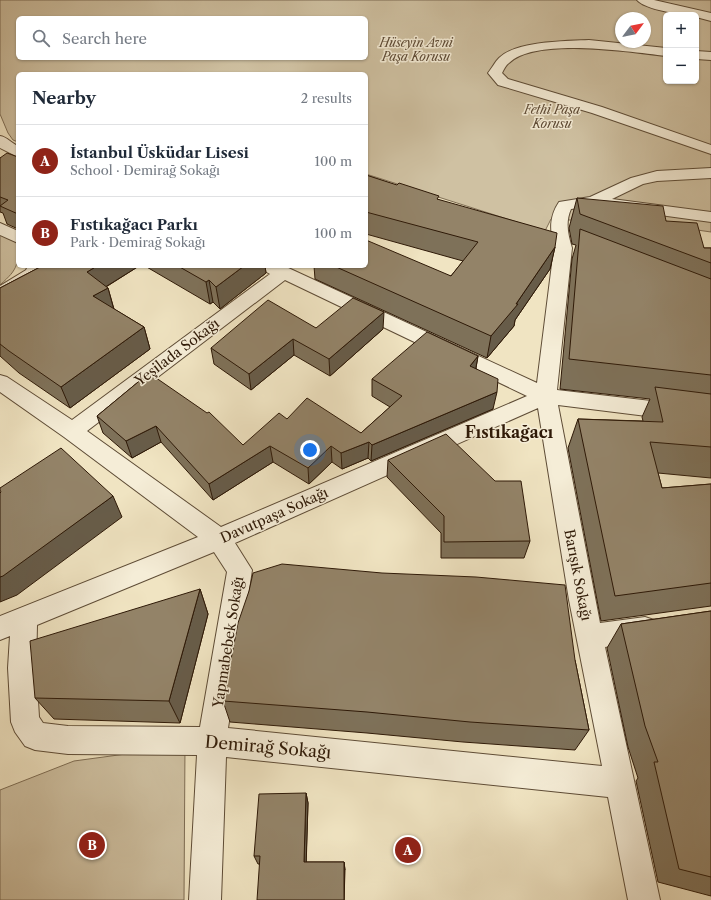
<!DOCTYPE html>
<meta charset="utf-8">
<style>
:root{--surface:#fff;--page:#f6f6f7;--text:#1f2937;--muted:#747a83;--line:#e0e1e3;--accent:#8f2418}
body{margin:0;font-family:"Libre Caslon Text",serif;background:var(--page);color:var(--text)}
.controls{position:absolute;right:12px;top:12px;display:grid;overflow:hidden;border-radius:6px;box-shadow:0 1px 3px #0004}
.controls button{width:36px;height:36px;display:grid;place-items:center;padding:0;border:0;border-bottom:1px solid var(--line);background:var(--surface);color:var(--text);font:20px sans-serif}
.compass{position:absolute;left:615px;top:12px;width:36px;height:36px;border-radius:50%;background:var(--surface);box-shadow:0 1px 3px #0004;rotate:58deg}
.you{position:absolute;left:310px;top:450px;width:14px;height:14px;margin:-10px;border:3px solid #fff;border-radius:50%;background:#1a73e8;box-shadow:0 0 0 6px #1a73e833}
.badge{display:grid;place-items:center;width:26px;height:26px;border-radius:50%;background:var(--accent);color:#fff;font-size:13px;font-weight:700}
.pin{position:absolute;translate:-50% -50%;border:2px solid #fff;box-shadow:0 1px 4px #0006}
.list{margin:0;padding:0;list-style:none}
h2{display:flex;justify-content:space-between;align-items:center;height:52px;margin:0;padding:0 16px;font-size:17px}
h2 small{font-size:13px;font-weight:400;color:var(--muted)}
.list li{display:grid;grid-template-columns:26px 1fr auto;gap:12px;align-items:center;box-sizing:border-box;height:72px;padding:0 16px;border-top:1px solid var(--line)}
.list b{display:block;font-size:15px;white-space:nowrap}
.list p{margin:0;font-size:13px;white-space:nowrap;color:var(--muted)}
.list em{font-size:13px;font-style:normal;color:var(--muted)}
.icon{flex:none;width:22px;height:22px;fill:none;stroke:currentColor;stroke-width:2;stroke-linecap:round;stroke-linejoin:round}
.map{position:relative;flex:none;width:711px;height:900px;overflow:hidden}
.search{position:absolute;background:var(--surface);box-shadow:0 1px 3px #0004;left:16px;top:16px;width:352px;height:44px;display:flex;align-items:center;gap:10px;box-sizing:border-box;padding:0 14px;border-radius:6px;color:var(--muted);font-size:15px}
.panel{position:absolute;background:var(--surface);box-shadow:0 1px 3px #0004;left:16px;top:72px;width:352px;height:196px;border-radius:6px}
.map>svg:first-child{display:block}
.green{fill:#cfc1a2;stroke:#7e6d54;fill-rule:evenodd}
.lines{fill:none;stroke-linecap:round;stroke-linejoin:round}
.minor-casing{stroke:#5e4c36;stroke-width:2}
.minor{fill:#f5edd7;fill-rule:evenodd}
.wall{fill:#7e7159;stroke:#2e1907}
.shaded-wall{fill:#675c49;stroke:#2e1907}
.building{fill:#938368;stroke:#2e1907}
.labels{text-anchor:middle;stroke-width:3;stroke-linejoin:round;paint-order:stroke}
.far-park-label{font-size:12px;font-style:italic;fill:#5e4b36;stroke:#f5edd7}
.street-label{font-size:14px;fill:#2e1907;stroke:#f5edd7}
.quarter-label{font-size:16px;font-weight:bold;fill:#2e1907;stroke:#f5edd7}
.near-street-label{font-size:17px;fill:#2e1907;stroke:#f5edd7}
</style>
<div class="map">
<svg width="711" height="900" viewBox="0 0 711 900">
<rect width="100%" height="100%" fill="#f0e4c2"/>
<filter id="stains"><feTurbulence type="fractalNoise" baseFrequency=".005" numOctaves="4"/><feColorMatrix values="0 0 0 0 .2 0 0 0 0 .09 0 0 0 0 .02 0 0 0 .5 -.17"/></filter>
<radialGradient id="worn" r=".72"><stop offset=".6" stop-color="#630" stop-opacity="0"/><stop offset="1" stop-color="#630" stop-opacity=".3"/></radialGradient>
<path class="green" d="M0,0H711V232L663,225L551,219L545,231L366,174V74H18V142L13,140L8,133L0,114ZM666,15H696V81H666ZM18,18H366V58H18ZM621,18H645V42H621Z
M0,227L18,240C18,265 19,268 0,285Z
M185,746L184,900H0V790L74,761Z"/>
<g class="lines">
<defs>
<path id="minor" d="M637,0H654L711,13V21L696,17V15C683,15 645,10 637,0Z
M589,40L666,48V56C630,52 536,37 509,63C506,65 504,69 502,73L508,79L602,107L711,145V154L592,113L498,85L488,73C492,68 495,62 499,58C516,41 566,41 589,40Z
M696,51L711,52V60L696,59Z
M0,136C7,137 11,143 18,146V157L0,148Z
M711,168V178L657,181L643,184L612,199L711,212V222L594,206L571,209C565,222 568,235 572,248L557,390L711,408V424L558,405L600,623L645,617L654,620L658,629L654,638L645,641L605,647L660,900H628L608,797L226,757L221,900H189L197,755L68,754L35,750L25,746L15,732L11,722L8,668L10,636L0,640V616L198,537L64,437L0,392V375L7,377L72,420L270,274L263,270L260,266H284L537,383L554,248C550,230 549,217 559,202L590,197L631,178L657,171ZM285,280L527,396L221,527L87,431ZM538,408L569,600L602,766L228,728L252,570L235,543ZM214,552L227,572L200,727L68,726L43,723L39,717L36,668L37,625Z
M0,223L18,231V243L0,235Z
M28,266H46L38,278L6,298L0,300V286L26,270Z"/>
</defs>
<use href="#minor" class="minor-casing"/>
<use href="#minor" class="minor"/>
</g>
<path class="wall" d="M18,157V229L7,224L3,213L0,212V158Z
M366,175L439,200L555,247L550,269L515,320L514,326L487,358L315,279L314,266H366L451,276L463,261L366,234Z
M577,198L666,221L704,248H711V478L658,473L662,488L711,484V606L601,621L568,448L578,419L643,421L642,417L650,399L560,389L572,259L576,245L572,244L569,228Z
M42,266H139L106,287L108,288L114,309L144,327L150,349L70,408L19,373L0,356V288Z
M145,266H265L266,273L220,309L213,302L210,304Z
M316,328L383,329L330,376L294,355L251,390L214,364L211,348Z
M478,356L476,368L493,409L371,461L368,458L342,469L332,462L309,484L273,462L213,500L161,442L132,458L103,433L97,416L149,373L243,445L287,419L361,433L390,407L372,396V379Z
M388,460L530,541L524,558H441V533L387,477Z
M200,589L208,614L180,723L54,719L35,698Z
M711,611V896L658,882L636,781L638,778L628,747L607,648L621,624Z
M575,660L589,730L575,750L463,742L367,733L230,722L223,701Z
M306,793L308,803L306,862H344L345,870L258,864L254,856Z"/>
<path class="shaded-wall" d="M555,247L550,269L515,320L514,326L487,358L491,336L516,304Z
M97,266H139L94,294L87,272Z
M244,266H265L266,273L220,309L216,287Z
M209,280L213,302L210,304L206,282Z
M108,288L114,310L93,296Z
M384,312L383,329L330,376L329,359Z
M144,327L150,349L70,408L61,387Z
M293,339L294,355L251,390L249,374Z
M478,356L475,373L470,366Z
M497,392L493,409L371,461L372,445Z
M156,426L161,442L132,458L126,441Z
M369,442L368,458L342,469L341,453Z
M270,446L273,462L213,500L209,484Z
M331,446L332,462L309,484L308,468Z
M113,496L122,517L17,595L0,602V577Z
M200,589L208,614L180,723L169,701Z
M306,793L308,803L306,870L304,862Z
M344,862L345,870L344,900Z"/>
<path class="building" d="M7,153L18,157V214L0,206L8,200L0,197V158Z
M366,175L397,185L399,183L439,196L437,199L557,233L555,247L516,304H518L491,336L334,266H366V240L451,276L478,242L366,212Z
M577,198L663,206L666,221L697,223L704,248H711V263L580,214Z
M580,229L711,279V375L569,359Z
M42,266H97L87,272L108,288L93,296L144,327L61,387L9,351L0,344V288Z
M178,266H244L216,287L209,280L206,282Z
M353,298L384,312L329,359L293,339L249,374L211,348L268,300L316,328Z
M427,332L478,356L470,366L498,379L497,392L372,445L369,442L341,453L331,446L308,468L270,446L209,484L156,426L126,441L97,416L149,373L207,413L209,412L243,445L279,413L287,419L307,398L361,433L402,396L372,379Z
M655,387L711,394V447L650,442L662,488L711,484V583L615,596L578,419L663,422Z
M446,434L495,481H521L530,541L444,542V516L388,460Z
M61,448L113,496L3,576L0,577V493L1,492L0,490V488Z
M282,564L382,573L476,577L565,585L575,660L589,730L470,722L367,712L223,701L238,623L249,591L253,573Z
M200,589L169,701L35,698L30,641Z
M711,611V877L679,869L654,762H658L645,726L621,624Z
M306,793L304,862H344V900H257L260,856H254L259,794Z"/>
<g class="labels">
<g class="far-park-label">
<text x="416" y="47">Hüseyin Avni<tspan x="416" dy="14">Paşa Korusu</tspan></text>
<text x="552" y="114">Fethi Paşa<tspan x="552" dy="14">Korusu</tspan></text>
</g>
<g class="street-label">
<text transform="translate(177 352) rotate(-37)" y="5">Yeşilada Sokağı</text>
<text transform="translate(274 515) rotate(-24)" y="5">Davutpaşa Sokağı</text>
<text transform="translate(578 575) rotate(79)" y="5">Barışık Sokağı</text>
<text transform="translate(228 642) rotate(-81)" y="5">Yapmabebek Sokağı</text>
</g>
<g class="quarter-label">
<text x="509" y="438">Fıstıkağacı</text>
</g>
<g class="near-street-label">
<text transform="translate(268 747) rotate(5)" y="6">Demirağ Sokağı</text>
</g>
</g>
<rect width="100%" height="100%" filter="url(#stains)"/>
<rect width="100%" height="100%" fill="url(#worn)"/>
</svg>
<div class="controls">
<button>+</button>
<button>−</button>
</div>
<svg class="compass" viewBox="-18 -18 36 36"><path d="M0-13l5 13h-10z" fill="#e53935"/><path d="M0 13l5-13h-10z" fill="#747a83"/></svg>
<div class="you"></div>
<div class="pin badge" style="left:408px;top:850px">A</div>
<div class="pin badge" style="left:92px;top:845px">B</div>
<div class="search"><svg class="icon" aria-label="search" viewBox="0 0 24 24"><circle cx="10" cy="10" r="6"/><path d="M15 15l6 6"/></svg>Search here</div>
<section class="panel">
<h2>Nearby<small>2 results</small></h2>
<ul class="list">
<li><span class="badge">A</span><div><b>İstanbul Üsküdar Lisesi</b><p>School · Demirağ Sokağı</p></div><em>100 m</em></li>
<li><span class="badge">B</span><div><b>Fıstıkağacı Parkı</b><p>Park · Demirağ Sokağı</p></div><em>100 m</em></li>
</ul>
</section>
</div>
